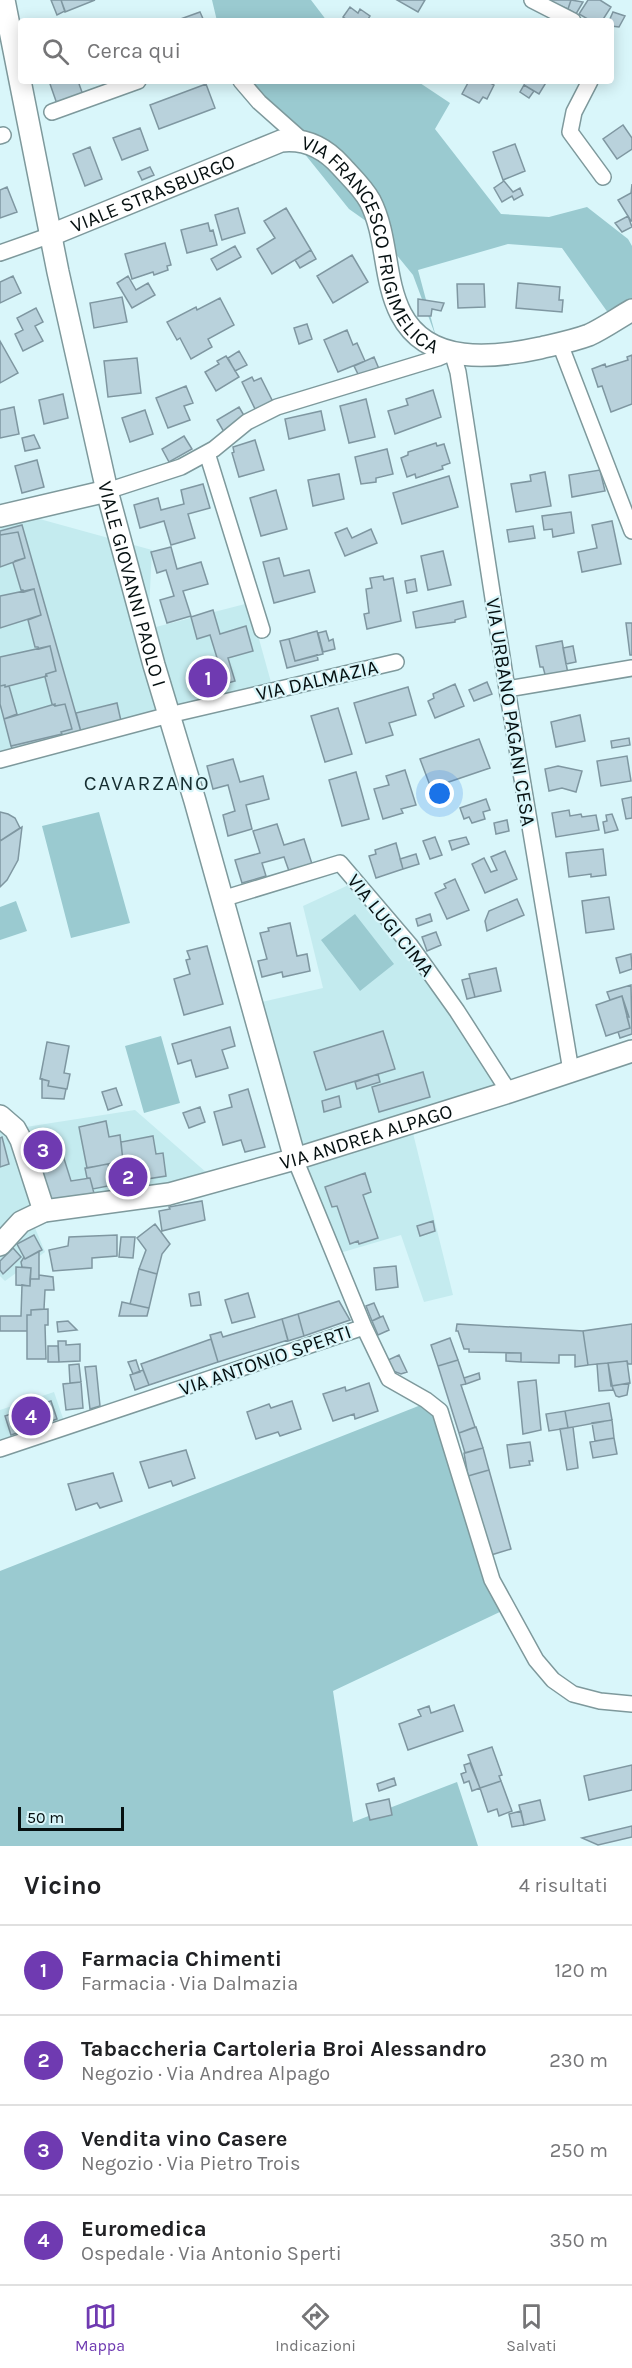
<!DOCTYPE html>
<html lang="it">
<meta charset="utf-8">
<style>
:root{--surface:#fff;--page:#f6f6f6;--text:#202124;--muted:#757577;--line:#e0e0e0;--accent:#6f3ab1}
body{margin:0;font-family:Karla,sans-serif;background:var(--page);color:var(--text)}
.scale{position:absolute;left:18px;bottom:15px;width:106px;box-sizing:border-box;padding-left:6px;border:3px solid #061011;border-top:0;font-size:16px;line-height:21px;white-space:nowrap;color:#061011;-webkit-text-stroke:4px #d9f6fa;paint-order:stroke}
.you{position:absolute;left:440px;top:794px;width:21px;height:21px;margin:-15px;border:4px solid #fff;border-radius:50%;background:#1a73e8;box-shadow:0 0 0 9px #1a73e833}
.badge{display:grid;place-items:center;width:39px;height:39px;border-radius:50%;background:var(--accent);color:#fff;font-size:20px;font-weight:700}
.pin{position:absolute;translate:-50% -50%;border:3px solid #fff;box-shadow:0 2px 6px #0006}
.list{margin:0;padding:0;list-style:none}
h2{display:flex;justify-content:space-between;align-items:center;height:78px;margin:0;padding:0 24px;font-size:26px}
h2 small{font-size:20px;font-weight:400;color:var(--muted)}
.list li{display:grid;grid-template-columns:39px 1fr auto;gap:18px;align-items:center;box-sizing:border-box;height:90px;padding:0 24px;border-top:2px solid var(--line)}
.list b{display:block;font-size:22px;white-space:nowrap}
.list p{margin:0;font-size:20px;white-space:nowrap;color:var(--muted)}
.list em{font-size:20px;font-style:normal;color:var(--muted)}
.icon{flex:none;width:33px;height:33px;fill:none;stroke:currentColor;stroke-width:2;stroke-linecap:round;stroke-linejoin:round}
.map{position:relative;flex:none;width:632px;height:1846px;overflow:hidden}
.search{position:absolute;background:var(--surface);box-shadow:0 3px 15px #0003;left:18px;right:18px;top:18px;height:66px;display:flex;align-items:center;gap:15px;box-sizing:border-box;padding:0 21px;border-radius:6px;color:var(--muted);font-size:22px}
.sheet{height:438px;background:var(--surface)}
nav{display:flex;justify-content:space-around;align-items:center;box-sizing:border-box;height:84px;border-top:2px solid var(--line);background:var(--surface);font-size:16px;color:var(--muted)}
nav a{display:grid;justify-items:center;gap:3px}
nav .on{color:var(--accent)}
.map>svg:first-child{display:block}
.built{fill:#c4ebef}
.green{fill:#9acad0}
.building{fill:#b9d2dc;stroke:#7f97a1;stroke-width:1.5}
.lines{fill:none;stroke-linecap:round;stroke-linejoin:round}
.street-casing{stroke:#7e999c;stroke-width:18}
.secondary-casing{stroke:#7e999c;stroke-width:24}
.street{stroke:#fff;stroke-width:15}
.secondary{stroke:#fff;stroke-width:21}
.labels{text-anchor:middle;stroke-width:4.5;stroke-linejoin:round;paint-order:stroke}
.street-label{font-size:20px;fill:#061011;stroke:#d9f6fa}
.neighbourhood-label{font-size:21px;letter-spacing:1.5px;fill:#162e31;stroke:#d9f6fa}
</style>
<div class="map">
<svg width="632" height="1846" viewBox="0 0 632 1846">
<rect width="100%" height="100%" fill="#d9f6fa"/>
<path class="built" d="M7,510L152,550L148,629L249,603L274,693L0,763V513Z
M353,883L509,1089L410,1121L453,1295L424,1302L401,1235L333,1255L248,1005L323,988L303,906Z
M135,1110L215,1180L33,1223L45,1252L5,1281L0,1276V1131Z
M54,1392L66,1427L0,1450V1410Z"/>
<path class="green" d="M212,0H311L327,21H217Z
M246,81H417L450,103L435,129L501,214L549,217L587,207L628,239L632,246V315L616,324L562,248L508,244L418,270L436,337L413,275L373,226L349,209Z
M99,812L130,923L71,938L42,826Z
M16,901L27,931L0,940V907Z
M355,914L394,964L360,991L321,940Z
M161,1036L180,1103L144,1113L125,1046Z
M421,1405L436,1414L504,1610L333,1691L353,1822L457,1782L478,1846H0V1571Z"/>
<path class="building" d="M51,0H61L65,11L57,15Z
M61,0H95L65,12Z
M397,0H425L418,12Z
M547,0H571L568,9Z
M571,0L583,2L576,14L568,9Z
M588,0H600L611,7L602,21H591L579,14Z
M350,7L358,13L360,9L370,16L367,21H349L343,17Z
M200,12L204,21H175Z
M613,12L625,16L619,27L611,26V21H609Z
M49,81H78L83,95L57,104Z
M469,81H487L494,85L487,99L483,97L479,103L462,94Z
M526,81H547L539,94L524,85Z
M206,84L215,108L159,129L150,105Z
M524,85L534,91L529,98L520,92Z
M623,125L632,138V149L617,159L603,139Z
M140,128L148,150L122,160L113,138Z
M515,144L525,171L503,180L493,152Z
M90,147L102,179L85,186L73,154Z
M150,167L154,175L142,180L138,172Z
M504,181L513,192L520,188L523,195L514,200L512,196L502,202L494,188Z
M632,184V221H631L618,200L631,193Z
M7,187L17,212L0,218V190Z
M238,208L245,233L222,240L215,215Z
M286,208L311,250L272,274L257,249L275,238L264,221Z
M628,216L632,227L622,232L615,223Z
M208,223L210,231L213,230L217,245L187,253L181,230Z
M165,243L171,265L167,266L168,270L154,275L153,272L132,279L125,254Z
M235,246L241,257L217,270L211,259Z
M311,250L316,259L300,268L295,260Z
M352,255L368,282L333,303L317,276Z
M13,276L21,293L0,303V282Z
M128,276L136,290L148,283L155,295L132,308L117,283Z
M518,283L560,287L559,300H563L562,312L516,308Z
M457,284H484L485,307L458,308Z
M122,297L127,322L94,328L90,303Z
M220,298L234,325L208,339L212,347L191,359L180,338L177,340L167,322L196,307L197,310Z
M418,299L444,303L441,311L432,309L431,316H418Z
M36,308L43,322L35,326L43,341L23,351L15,334L23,330L17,318Z
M307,324L312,339L299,344L294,328Z
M347,330L353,345L357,343L365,361L338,372L324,340Z
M0,341L18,373L0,383Z
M239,351L247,365L235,371L228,358Z
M632,355V404L611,412L602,386L598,387L592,369L605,364L606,367L628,360L627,357Z
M226,356L239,377L216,391L205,372L219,364L217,361Z
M374,357L379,369L360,378L354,366Z
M137,358L141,393L108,397L104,361Z
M252,377L254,381L261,378L274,404L257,413L242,382Z
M186,386L193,403L184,406L190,420L168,428L156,398Z
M433,390L441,417L395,434L388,411L408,405L406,399Z
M63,394L68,418L44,424L39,400Z
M366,399L375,437L349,443L340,406Z
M14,407L19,434L0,438V410Z
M239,407L246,419L224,432L217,420Z
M145,410L153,434L130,442L122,418Z
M321,411L325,430L289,439L285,419Z
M34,435L40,448L25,451L22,438Z
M184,436L192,449L169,462L162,449Z
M255,440L264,470L239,477L232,453L234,452L233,447Z
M436,443L437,446L444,444L450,463L442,466L443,469L416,478L415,474L407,477L401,458L408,455V452Z
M387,449L393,474L376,478V482L361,484L355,457Z
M37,460L44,487L22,493L15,466Z
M600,470L605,491L572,497L569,475Z
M545,472L551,506L516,512L511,484L531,481L530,475Z
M339,474L344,499L313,506L308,480Z
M449,476L458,507L402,524L393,493Z
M203,484L210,508L188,514L195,538L171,545L164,521L140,528L134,505L158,498L161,510L184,504L181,490Z
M276,490L287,529L261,536L250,498Z
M571,512L574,533L553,537L552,529L544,530L542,516Z
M612,521L621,564L582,572L578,552L597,548L592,525Z
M22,525L81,732L13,751L11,746L62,734L61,732L72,729L65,704L55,706L52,704L45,677L46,674L56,671L50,646L39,649L38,647H35L28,620L41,615L34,589L24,592L23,590H21L13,563L15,561L25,558L18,532L0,535V531Z
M533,526L535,538L509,542L507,530Z
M347,528L352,538L371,529L377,543L345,556L335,533Z
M18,532L25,558L0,567V535Z
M171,547L177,569L201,562L208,584L183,591L191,616L167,623L160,600L174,596L166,570L157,573L151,552Z
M443,551L451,585L428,590L421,556Z
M279,558L284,576L309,570L315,592L274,603L263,562Z
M383,576L384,580L393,578L401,621L367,629L364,614L369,613L366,589L372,588L370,578Z
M415,579L417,591L407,593L405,581Z
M34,589L41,615L0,628V596Z
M463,601L466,617L455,620V622L416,628L413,612Z
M213,610L220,634L246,626L253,651L228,658L235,681L210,688L204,665L218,661L210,635L197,639L191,617Z
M626,623H632V655H630Z
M317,631L323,654L295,661L289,639Z
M326,631L329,641L333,639L335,649L323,652L318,633Z
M289,639L295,661L317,655L318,660L287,668L280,641Z
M562,641L568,674L546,678L543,667H540L536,646Z
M50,646L56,671L46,674L47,676L5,687V685L0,686V657Z
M573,646L576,662L566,664L563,648Z
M487,682L492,694L474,701L469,690Z
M455,684L464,706L435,718L428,701L434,698L433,694Z
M5,685V687L9,686L17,714L4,719L0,704V686Z
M408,687L416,715L389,723L393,735L366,743L354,703Z
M117,703L121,721L81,732L76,713Z
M55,704V706L65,704L72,729L61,732L62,734L11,746L4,719Z
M338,708L352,754L325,762L311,716Z
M580,715L585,741L556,747L551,722Z
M629,738L630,745L612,748L611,741Z
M479,739L490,768L431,788L420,759Z
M627,756L631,781L601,786L597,761Z
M233,759L240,782L263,776L269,799L246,805L252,829L228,836L223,815L235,811L228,785L213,789L207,766Z
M558,766L582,771L576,792L562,788L549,791L545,769Z
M405,770L416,805L401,809L403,813L383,819L374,789L389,785L386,776Z
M356,772L369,819L342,826L329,780Z
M632,797V818L626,819L622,799Z
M486,799L490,810L483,812L485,819L472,823L469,817L464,819L460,808Z
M569,810L570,816L581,814L582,817L596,815L599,830L556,837L552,813Z
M0,812L8,814L15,818L20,828L0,841Z
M612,814L618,830L605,833L603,822L607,821L606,815Z
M507,820L509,831L496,834L494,823Z
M277,824L284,845L304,839L312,864L289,871L284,857L262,863L266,876L242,883L235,860L260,853L253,831Z
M22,827L18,860L7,880L0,887V841Z
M435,837L442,855L430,859L423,841Z
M466,837L469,844L452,850L449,841Z
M396,843L403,869L376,878L369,856L376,854L375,850Z
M603,849L606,875L591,877V874L569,877L566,853Z
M505,851L517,879L485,893L472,864L484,858L491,872L497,870L491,857Z
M416,854L419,864L403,869L400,859Z
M455,879L469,910L447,919L435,893L446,888L444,884Z
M609,897L614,929L586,933L582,901Z
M517,899L524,915L487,931L485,921L489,911Z
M430,914L432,921L418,926L416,919Z
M290,923L297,956L307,954L310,971L283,977L282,972L262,977L258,961L267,959L260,933L269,931L268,928Z
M436,932L441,945L427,951L422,937Z
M207,946L223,1004L184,1015L174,979L190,974L186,960L190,959L187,951Z
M631,954L632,969L620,973L616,958Z
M496,968L501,991L475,997L469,974Z
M470,978L475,997L467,999L462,980Z
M631,985L632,1034L620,1038L618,1032L630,1028L627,1017H629L622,996L610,1000L607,992Z
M622,996L630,1028L606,1036L596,1005Z
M230,1027L235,1046L222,1050L228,1068L196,1077L191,1060L178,1064L172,1044Z
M383,1031L395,1069L326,1090L314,1052Z
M47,1042L69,1046L64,1073L70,1074L67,1089L48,1086L49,1081L40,1079Z
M423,1072L430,1097L379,1112L372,1087Z
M378,1074L380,1082L357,1089L355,1082Z
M42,1079L49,1081L48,1086L66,1089L64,1099L42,1098Z
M116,1088L122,1105L108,1110L102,1092Z
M248,1089L265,1147L245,1152L241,1140L223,1145L214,1112L232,1107L229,1095Z
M339,1096L341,1107L324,1112L322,1101Z
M200,1107L205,1122L189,1128L183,1113Z
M106,1121L109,1137L120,1135L123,1161L87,1168L79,1127Z
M56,1133L71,1181L90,1178L96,1201L51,1200L32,1142Z
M153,1136L156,1154L163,1153L166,1176L122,1183L118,1162L123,1161L121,1142Z
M2,1137L9,1164L0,1167V1138Z
M118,1162L122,1183L113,1185L108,1164Z
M108,1164L113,1185L93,1189L90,1178H87L85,1168Z
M365,1173L371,1192L363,1195L378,1238L359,1244L358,1241L350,1244L337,1206L332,1207L325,1187Z
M202,1201L205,1220L162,1231L159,1211L170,1209L169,1207Z
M433,1221L435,1231L420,1236L417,1226Z
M155,1224L170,1244L162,1254L157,1274L139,1269L146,1250L137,1238Z
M34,1235L42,1250L25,1259L17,1244Z
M117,1235V1256L92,1258V1268L53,1271L49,1250L68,1246L69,1237Z
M121,1237H135L133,1258L119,1257Z
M13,1248L21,1257L3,1274L0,1270V1261Z
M39,1251V1279H30L31,1268L22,1267L21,1262L24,1257L25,1259Z
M396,1266L398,1287L376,1290L374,1268Z
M16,1267L31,1268L30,1286L16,1285Z
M139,1269L157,1274L149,1308L130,1304Z
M39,1275L53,1277L54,1290H45L44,1309L31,1310V1315H27V1331H0V1316H21L22,1285L30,1286V1279H39Z
M199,1292L201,1305L191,1306L189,1294Z
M248,1293L255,1317L232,1323L225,1300Z
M339,1301L350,1320L304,1336L298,1314Z
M122,1302L149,1308L147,1316H119Z
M374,1303L380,1317L372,1321L366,1306Z
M48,1309V1325H45L46,1359H27V1315H31V1310Z
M298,1314L304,1336L288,1341L282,1319Z
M383,1316L389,1330L378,1335L372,1321Z
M282,1319L288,1340L218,1362L210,1335L221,1332L223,1337Z
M68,1321L77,1330L58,1332L57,1322Z
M457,1324L583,1331L588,1365L575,1367V1355H559V1363L521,1362V1353L469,1352V1349H464L458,1331H456Z
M632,1324V1364H628L627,1361L588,1365L583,1331Z
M450,1338L458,1360L438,1366L431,1345Z
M211,1339L218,1362L149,1385L141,1364Z
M58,1341H66V1345L80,1344V1361L59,1362Z
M48,1346H58L59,1362H48Z
M506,1353H521V1362L506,1361Z
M399,1355L407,1372L401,1374L393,1371L388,1360Z
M136,1360L140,1372L133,1374L128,1362Z
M458,1360L466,1384L461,1385L475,1427L459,1433L438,1366Z
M627,1361L630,1383L611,1386L608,1363Z
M608,1363L613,1390L599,1391L597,1364Z
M79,1364L81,1382L70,1383L69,1365Z
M96,1366L100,1406L90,1409L85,1367Z
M143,1370L149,1385L135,1390L130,1375Z
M479,1373L480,1379L466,1384L464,1378Z
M536,1380L541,1430L523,1434L518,1382Z
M81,1382L83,1408L66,1410L63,1384Z
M369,1383L378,1411L355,1419L354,1414L333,1421L323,1394L345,1387L346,1391Z
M629,1383L627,1395L619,1397L616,1396L612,1386Z
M51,1401L57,1419L11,1435L5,1416Z
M292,1401L301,1429L280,1436L278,1432L256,1439L247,1412L269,1404L271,1408Z
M609,1403L612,1420L568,1428L565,1411Z
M565,1411L568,1428L549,1431L546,1414Z
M612,1420L614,1438L595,1441L592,1423Z
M476,1427L483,1448L465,1453L459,1433Z
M573,1427L578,1468L567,1470L560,1429Z
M614,1438L617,1454L593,1458L590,1442Z
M530,1442L533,1461H529L530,1465L510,1468L507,1445Z
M483,1448L489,1470L468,1476L464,1453Z
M186,1450L195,1478L173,1486L171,1481L149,1488L140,1462Z
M489,1470L511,1549L491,1555L468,1476Z
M113,1473L122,1501L100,1508L97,1503L76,1510L68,1484Z
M454,1705L463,1731L408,1750L399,1724L421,1716L418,1710L429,1706L431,1713Z
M492,1747L502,1775L499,1776L501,1781L480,1788L468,1755Z
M470,1763L480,1788L472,1791L469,1781L464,1783L461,1774L466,1772L464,1765Z
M632,1765V1790L589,1800L584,1776Z
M394,1778L396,1785L379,1791L377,1784Z
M501,1781L512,1811L499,1816L497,1809L488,1812L480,1788Z
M389,1799L392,1815L370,1820L366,1804Z
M540,1800L545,1820L524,1825L519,1805Z
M521,1811L524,1825L512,1827L509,1814Z
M632,1826V1837L598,1845L582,1838Z"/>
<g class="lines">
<defs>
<path id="street" d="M532,0L573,21
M241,81L259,102L304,142
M590,81L574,112L570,132L603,177
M52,112L138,81
M0,136L3,135
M0,253L51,235
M560,344L632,531
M207,453L262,630
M107,491L181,467L214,449L247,422L277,407L438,358L452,352L458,372L507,689L571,1071
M507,689L632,668
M0,760L169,715L396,662
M222,899L340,863L410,945L457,1011L509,1092
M295,1159L364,1327
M0,1449L364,1327L389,1379L426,1400L440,1411L492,1580L536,1660L553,1680L573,1694L600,1701L632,1704"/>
<g id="secondary">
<path id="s1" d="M4,0L58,272L107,491L154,665L195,801L295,1159"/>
<path id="s2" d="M51,235L281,141C306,138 325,148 341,166C351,177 363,188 370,201C388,236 383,279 401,314C428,366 494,358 540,348C557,344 573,341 589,335C604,328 618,318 632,310"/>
<path d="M0,516L107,491"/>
<path d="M0,1116L15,1129L21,1140L44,1211"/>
<path id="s3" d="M0,1245L21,1222L44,1211L169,1194L295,1159L509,1092L632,1051"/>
</g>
</defs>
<use href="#street" class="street-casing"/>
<use href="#secondary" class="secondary-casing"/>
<use href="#street" class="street"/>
<use href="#secondary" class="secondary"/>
</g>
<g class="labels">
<g class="street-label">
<text dy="7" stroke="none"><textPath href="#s2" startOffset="110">VIALE STRASBURGO</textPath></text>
<text dy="7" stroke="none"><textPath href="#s2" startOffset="400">VIA FRANCESCO FRIGIMELICA</textPath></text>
<text dy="7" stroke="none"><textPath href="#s1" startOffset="598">VIALE GIOVANNI PAOLO I</textPath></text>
<text transform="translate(317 680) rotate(-13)" y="7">VIA DALMAZIA</text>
<text transform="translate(511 712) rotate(81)" y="7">VIA URBANO PAGANI CESA</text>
<text transform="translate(391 925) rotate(51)" y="7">VIA LUGI CIMA</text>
<text dy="7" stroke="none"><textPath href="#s3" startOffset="388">VIA ANDREA ALPAGO</textPath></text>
<text transform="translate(265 1360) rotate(-19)" y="7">VIA ANTONIO SPERTI</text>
</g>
<g class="neighbourhood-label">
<text x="147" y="790">CAVARZANO</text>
</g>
</g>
</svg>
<div class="scale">50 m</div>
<div class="you"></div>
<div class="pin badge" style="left:208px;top:678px">1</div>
<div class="pin badge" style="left:128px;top:1177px">2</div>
<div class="pin badge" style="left:43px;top:1150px">3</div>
<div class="pin badge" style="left:31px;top:1416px">4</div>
<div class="search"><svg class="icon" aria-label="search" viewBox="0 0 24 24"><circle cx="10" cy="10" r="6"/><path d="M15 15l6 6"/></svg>Cerca qui</div>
</div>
<section class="sheet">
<h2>Vicino<small>4 risultati</small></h2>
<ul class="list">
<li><span class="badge">1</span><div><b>Farmacia Chimenti</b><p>Farmacia · Via Dalmazia</p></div><em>120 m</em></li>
<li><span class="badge">2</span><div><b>Tabaccheria Cartoleria Broi Alessandro</b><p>Negozio · Via Andrea Alpago</p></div><em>230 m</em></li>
<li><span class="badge">3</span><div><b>Vendita vino Casere</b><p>Negozio · Via Pietro Trois</p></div><em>250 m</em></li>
<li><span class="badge">4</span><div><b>Euromedica</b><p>Ospedale · Via Antonio Sperti</p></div><em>350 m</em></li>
</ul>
</section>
<nav>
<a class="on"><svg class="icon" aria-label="map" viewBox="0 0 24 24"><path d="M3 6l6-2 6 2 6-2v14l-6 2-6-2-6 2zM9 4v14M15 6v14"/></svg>Mappa</a>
<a><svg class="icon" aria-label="directions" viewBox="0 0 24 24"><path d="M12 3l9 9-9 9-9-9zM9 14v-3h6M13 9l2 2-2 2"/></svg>Indicazioni</a>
<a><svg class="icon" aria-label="saved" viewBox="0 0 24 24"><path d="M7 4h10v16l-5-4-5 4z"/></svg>Salvati</a>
</nav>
